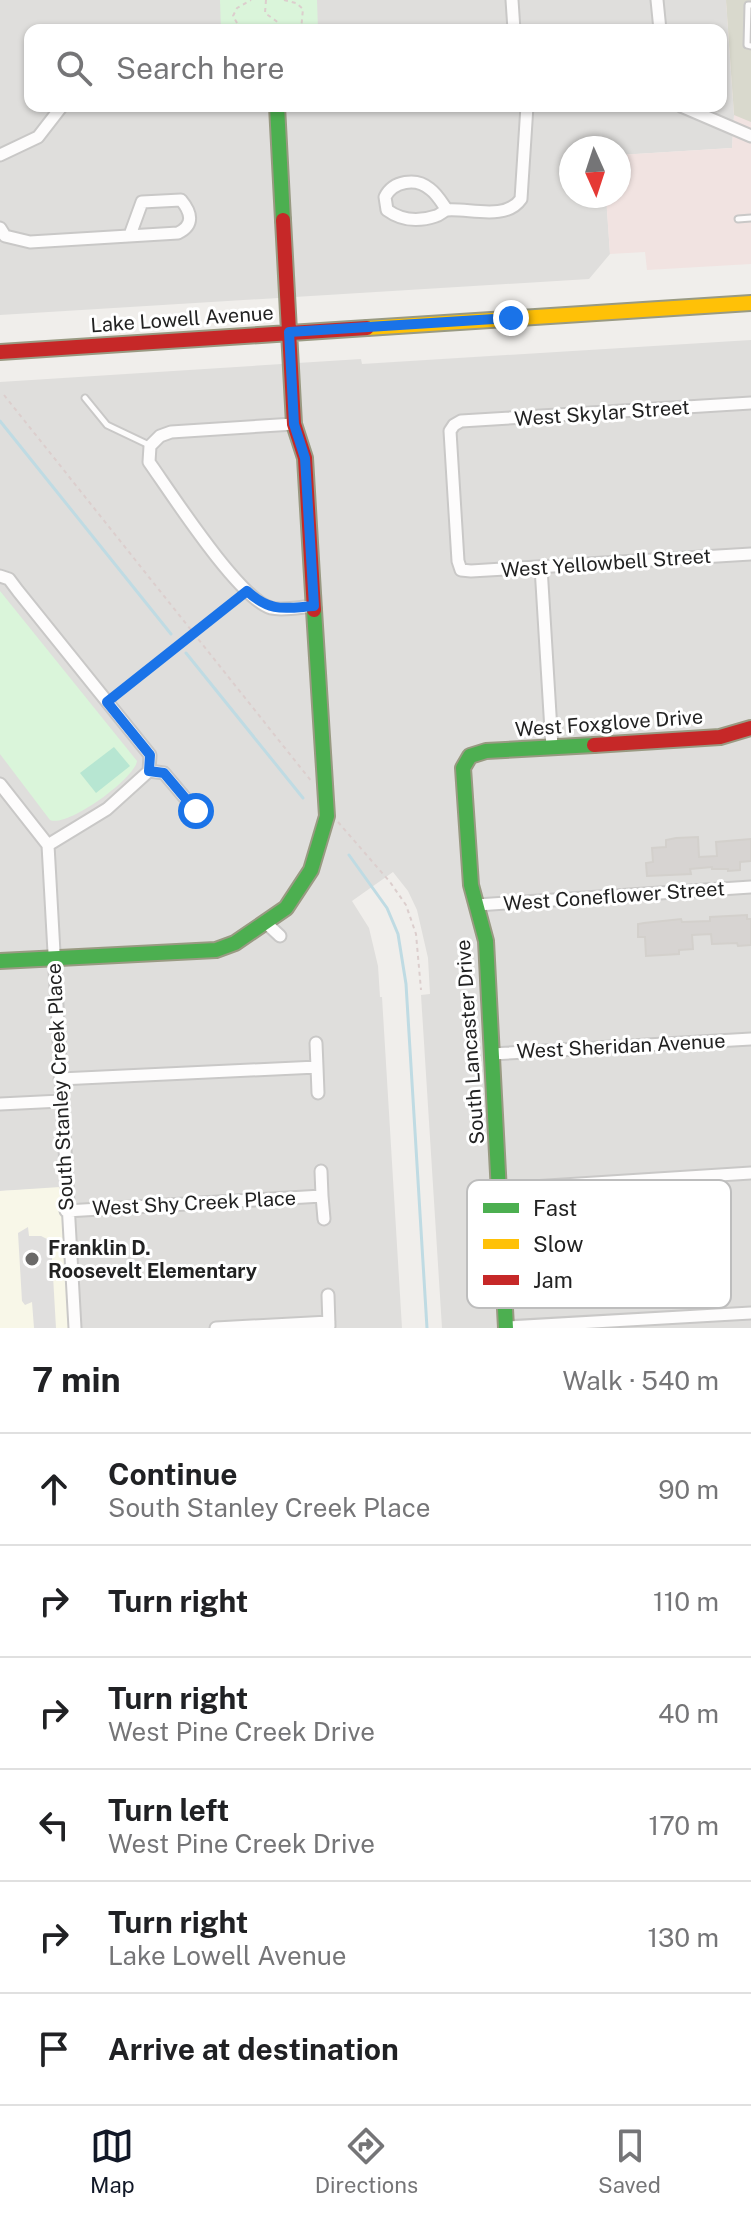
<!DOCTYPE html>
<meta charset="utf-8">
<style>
:root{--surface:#fff;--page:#f6f6f6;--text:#202124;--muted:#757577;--line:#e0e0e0;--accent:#111827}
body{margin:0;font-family:"Public Sans",sans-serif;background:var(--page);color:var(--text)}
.compass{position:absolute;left:559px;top:136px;width:72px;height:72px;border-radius:50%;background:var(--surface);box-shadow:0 2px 6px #0004;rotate:177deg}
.stop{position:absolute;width:24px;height:24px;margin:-18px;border:6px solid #1a73e8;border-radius:50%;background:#fff}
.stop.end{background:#1a73e8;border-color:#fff;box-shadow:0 2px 8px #0008}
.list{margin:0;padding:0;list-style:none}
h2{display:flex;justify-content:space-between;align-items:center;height:104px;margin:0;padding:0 32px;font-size:34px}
h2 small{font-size:26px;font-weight:400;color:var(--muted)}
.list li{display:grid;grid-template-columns:52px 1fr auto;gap:24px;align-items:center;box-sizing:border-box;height:112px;padding:0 32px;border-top:2px solid var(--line)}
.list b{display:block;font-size:30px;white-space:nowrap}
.list p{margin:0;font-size:26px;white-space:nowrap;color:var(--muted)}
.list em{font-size:26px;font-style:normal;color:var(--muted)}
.icon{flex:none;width:44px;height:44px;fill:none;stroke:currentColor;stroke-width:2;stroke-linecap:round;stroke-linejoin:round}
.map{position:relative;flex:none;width:751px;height:1328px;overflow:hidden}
.search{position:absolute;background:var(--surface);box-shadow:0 2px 6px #0004;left:24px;right:24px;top:24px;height:88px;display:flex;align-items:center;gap:20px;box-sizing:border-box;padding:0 28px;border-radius:16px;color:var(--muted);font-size:30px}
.sheet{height:776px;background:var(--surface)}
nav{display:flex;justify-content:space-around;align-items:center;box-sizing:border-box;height:112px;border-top:2px solid var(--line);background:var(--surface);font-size:22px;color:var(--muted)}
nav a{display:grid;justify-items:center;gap:4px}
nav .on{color:var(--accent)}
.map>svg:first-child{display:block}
.residential{fill:#dfdedc;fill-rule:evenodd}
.commercial{fill:#f1e3e1}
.education{fill:#f8f7e8}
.construction{fill:#d9d9cd}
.park{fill:#daf5da}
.pitch{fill:#b7e6d2}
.parking{fill:#e0dfde}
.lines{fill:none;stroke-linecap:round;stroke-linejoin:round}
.stream{stroke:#bfdbe3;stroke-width:3}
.building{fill:#d7d4d2;stroke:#d3d0cc;stroke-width:2}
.lane-casing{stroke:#c9c8c7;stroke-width:9}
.street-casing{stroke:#c9c8c7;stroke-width:15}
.fast-casing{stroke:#999a82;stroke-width:18}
.slow-casing{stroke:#999a82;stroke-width:18}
.jam-casing{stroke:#999a82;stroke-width:18}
.path{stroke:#dccecd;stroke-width:2;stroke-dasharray:4 4;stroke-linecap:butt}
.lane{stroke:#fdfcfc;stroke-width:5}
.street{stroke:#fdfcfc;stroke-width:11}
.fast{stroke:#4caf50;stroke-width:14}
.slow{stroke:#ffc107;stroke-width:14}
.jam{stroke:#c62828;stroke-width:14}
.route{stroke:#1a73e8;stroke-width:10}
.poi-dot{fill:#6a6968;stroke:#fff;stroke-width:3}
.labels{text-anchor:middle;stroke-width:6;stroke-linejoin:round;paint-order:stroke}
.street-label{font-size:20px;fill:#222;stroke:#fff}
.poi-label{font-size:20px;font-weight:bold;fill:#222;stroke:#fff;text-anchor:start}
.key{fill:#fff;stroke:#bdbdbd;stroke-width:2}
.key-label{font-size:22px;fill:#222}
</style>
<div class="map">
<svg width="751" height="1328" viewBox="0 0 751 1328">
<rect width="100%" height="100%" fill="#f0eeeb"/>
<path class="residential" d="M0,0H726L734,115L732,148L619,155V148H571V196H606L610,254L589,279L0,315ZM30,30H721V106H30Z
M751,340V1328H442L421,995L430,994L428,958L417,910L408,891L393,872L352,901L369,928L378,966L380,997H382L402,1328H69L60,1188L0,1191V382L361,359L362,364Z"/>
<path class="commercial" d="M726,0H751V264L647,270L645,252L610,254L606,196H619V155L732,148L734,115Z"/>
<path class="education" d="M60,1187L69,1328H0V1191Z"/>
<path class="construction" d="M726,0H751V122L734,115Z"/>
<path class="park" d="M220,0H317L318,30H221Z
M0,591L137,761C135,778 68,828 50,820L0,754Z"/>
<path class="pitch" d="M114,747L130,766L96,793L80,773Z"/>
<path class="parking" d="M28,1227L29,1236H41L51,1241L56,1328H34L32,1302L25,1305L22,1301L18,1233Z"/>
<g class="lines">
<path class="stream" d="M0,421L171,634
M186,653L303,798
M349,855L387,908L398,934L406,984L427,1328"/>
</g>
<path class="building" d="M698,837L699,857L717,856L716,842L751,839V861L740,862V870L728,871V869H712V867L690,869L691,874L647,876L646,863L653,862L652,848L666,847V840L676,838Z
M747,915V919H751V945L738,946L737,943L712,944L711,934L692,935L693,949L679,950V954L646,956L645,937H638V924L644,923L681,919L682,922L710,921V917Z"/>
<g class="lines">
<defs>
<path id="lane" d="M751,5H748L747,45L751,46
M738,219L751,218
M85,398L107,425L149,445"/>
<path id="street" d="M512,0L514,30
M657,0L660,30
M681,106L751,136
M0,155L38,137L62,106
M447,210C442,203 437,194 430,189C416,177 393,181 385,197L387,210C402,221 418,222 436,216C440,215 443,211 447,210C469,208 506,221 521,199L527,106
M0,228L5,236L30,242L178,233C195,225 191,212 181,200L142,202L130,235
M751,403L461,421L454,425L450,431L458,561L461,570L471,571L751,554
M294,424L171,432L160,436L150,446L149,462C171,493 239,599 271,608C283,611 301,607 314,606
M541,567L552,747
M0,576L9,579L18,591L150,755L149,771L107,809L48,845
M149,771L164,773L196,811
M0,784L48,845L75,1328
M477,905L751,887
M265,922L280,936
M316,1043L317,1067
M492,1054L751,1039
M60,1079L317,1067L318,1093
M0,1104L61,1101
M321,1171L322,1196
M499,1189L751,1173
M66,1211L322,1196L324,1219
M328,1295L329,1326
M506,1327L751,1313
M216,1328L329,1322"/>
<path id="fast" d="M277,106L283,220
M0,961L216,950L235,943L286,908L311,870L327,816L314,610
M506,1328L486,941L471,885L463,768L470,756L486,751L594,745"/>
<path id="slow" d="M367,328L751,303"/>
<path id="jam" d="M283,220L294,424L305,458L314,610
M0,352L367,328
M594,745L720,737L751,728"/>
</defs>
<use href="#lane" class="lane-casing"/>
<use href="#street" class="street-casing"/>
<use href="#fast" class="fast-casing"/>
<use href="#slow" class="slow-casing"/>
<use href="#jam" class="jam-casing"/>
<path class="path" d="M266,0L265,13L279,23V30
M284,0L296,3L303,9L301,30
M241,30L233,16L237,8L251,0
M601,106H616
M537,109L582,106
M4,395L312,782
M116,694L237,600
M338,822L390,882L406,905L416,934L421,990"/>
<use href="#lane" class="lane"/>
<use href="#street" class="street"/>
<use href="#fast" class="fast"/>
<use href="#slow" class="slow"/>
<use href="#jam" class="jam"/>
</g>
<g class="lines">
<path class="route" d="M196,811L164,773L149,771L150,755L107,702L247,591C271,613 285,608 314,606L305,458L294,424L289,332L511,318"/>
</g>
<circle class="poi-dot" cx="32" cy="1259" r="8"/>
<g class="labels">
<g class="street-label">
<text transform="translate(182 319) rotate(-4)" y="7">Lake Lowell Avenue</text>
<text transform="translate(602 413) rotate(-4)" y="7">West Skylar Street</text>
<text transform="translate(606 563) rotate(-4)" y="7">West Yellowbell Street</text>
<text transform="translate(609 723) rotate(-4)" y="7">West Foxglove Drive</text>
<text transform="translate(614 896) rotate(-4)" y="7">West Coneflower Street</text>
<text transform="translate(470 1042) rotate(-94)" y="7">South Lancaster Drive</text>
<text transform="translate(621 1046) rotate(-3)" y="7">West Sheridan Avenue</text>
<text transform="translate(60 1087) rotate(-93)" y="7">South Stanley Creek Place</text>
<text transform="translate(194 1203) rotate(-3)" y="7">West Shy Creek Place</text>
</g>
<g class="poi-label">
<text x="48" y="1255">Franklin D.<tspan x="48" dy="23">Roosevelt Elementary</tspan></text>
</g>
</g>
<rect x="467" y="1180" width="264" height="128" rx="12" class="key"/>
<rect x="483" y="1203" width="36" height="10" fill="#4caf50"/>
<rect x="483" y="1239" width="36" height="10" fill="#ffc107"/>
<rect x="483" y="1275" width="36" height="10" fill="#c62828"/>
<g class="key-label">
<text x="533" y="1216">Fast</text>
<text x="533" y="1252">Slow</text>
<text x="533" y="1288">Jam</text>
</g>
</svg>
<svg class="compass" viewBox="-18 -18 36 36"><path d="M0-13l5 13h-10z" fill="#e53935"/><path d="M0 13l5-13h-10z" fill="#757577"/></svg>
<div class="stop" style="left:196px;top:811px"></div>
<div class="stop end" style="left:511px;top:318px"></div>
<div class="search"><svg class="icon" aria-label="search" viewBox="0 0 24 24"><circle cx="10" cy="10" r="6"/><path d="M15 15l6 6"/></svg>Search here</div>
</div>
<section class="sheet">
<h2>7 min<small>Walk · 540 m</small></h2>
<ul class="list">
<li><svg class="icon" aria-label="ahead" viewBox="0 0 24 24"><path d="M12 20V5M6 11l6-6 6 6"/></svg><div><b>Continue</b><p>South Stanley Creek Place</p></div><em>90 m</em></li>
<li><svg class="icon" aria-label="right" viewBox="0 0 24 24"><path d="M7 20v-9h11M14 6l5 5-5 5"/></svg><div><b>Turn right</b></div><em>110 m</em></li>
<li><svg class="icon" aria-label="right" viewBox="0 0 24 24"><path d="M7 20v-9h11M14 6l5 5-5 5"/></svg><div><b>Turn right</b><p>West Pine Creek Drive</p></div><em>40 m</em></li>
<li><svg class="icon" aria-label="left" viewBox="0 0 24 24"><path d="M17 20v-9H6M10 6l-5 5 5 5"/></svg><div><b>Turn left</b><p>West Pine Creek Drive</p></div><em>170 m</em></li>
<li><svg class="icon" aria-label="right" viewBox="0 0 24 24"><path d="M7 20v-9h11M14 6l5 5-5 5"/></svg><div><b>Turn right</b><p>Lake Lowell Avenue</p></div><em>130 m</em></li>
<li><svg class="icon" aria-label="arrive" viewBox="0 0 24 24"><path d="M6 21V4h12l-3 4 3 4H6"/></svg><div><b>Arrive at destination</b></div></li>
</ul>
</section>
<nav>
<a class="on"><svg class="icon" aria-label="map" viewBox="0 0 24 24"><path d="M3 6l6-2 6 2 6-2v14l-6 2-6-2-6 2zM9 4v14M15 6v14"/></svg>Map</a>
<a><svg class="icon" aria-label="directions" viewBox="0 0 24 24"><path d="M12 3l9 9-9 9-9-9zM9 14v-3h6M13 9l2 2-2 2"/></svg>Directions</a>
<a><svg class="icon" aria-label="saved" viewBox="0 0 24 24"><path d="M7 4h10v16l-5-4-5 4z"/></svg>Saved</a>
</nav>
